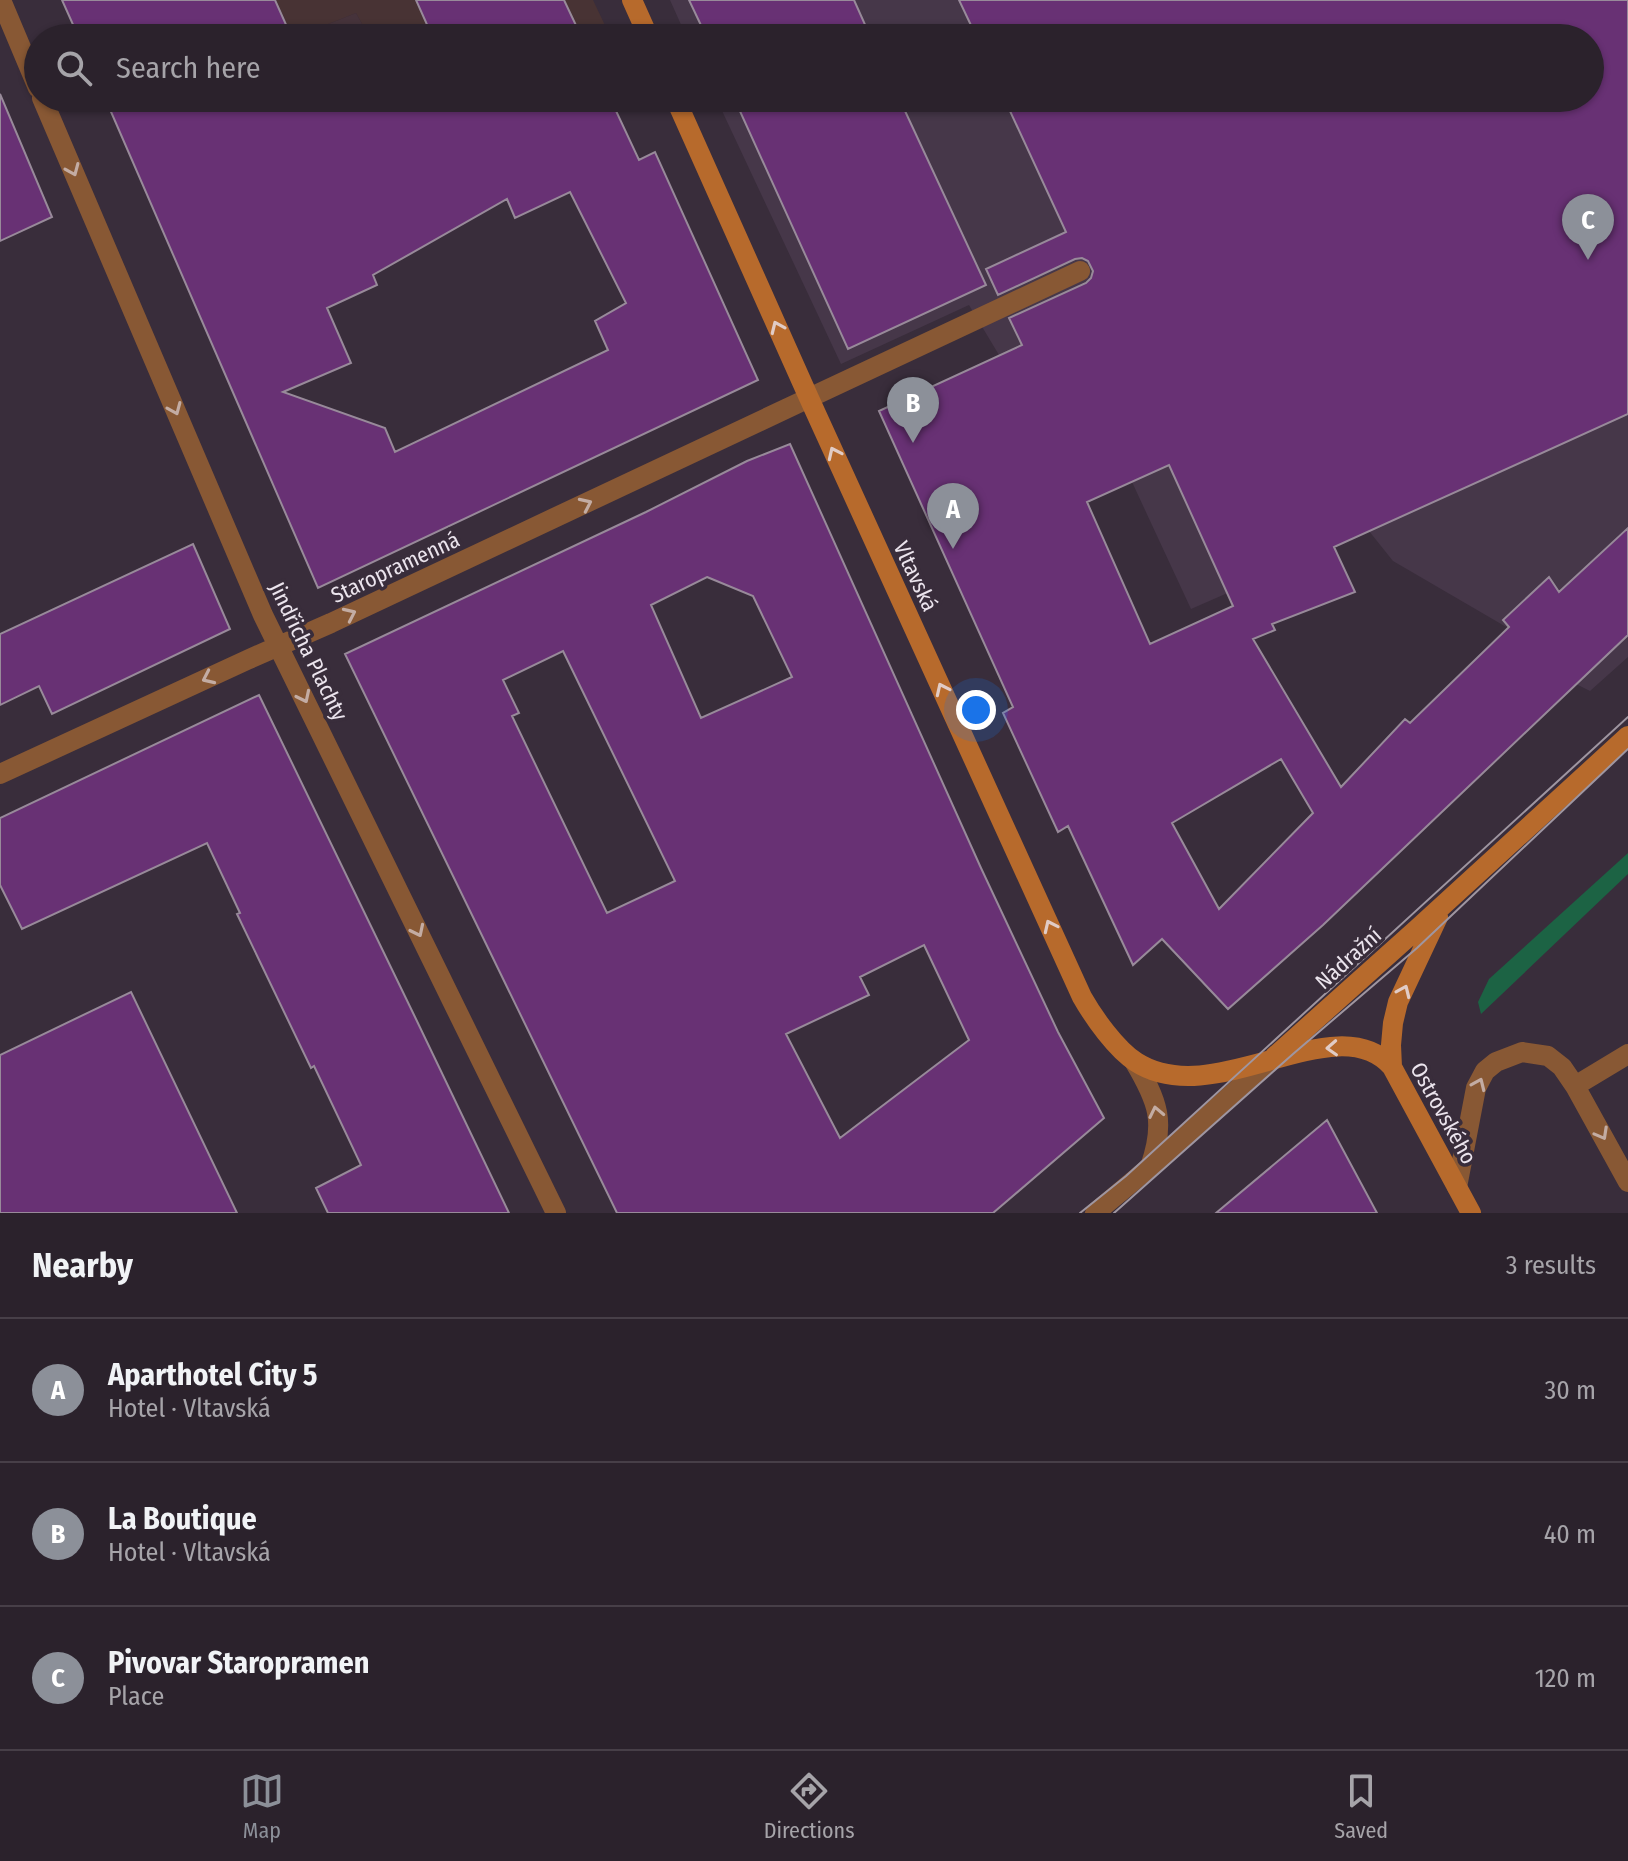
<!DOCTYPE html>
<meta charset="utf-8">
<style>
:root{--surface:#2b222c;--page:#332a34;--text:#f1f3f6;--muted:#a6a4a9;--line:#473f48;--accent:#8c9099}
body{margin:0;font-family:"Fira Sans Condensed",sans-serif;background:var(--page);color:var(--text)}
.you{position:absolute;left:976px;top:710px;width:28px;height:28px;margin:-20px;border:6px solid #fff;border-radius:50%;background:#1a73e8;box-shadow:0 0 0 12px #1a73e833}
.badge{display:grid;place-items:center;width:52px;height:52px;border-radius:50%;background:var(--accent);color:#fff;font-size:26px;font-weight:700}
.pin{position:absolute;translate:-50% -66px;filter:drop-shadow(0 2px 4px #0008)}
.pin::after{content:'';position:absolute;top:42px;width:28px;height:24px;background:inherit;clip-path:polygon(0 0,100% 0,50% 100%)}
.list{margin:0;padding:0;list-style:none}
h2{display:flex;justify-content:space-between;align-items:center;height:104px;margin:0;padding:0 32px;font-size:34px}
h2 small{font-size:26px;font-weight:400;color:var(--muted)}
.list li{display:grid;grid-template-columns:52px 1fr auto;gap:24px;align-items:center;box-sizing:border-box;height:144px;padding:0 32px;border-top:2px solid var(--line)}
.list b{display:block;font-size:30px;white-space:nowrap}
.list p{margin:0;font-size:26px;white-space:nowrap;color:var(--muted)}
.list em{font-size:26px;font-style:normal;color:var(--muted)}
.icon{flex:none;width:44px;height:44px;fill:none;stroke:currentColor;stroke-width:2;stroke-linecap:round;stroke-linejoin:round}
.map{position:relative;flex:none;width:1628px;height:1213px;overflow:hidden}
.search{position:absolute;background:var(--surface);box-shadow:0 2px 6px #0004;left:24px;right:24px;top:24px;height:88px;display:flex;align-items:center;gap:20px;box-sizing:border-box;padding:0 28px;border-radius:44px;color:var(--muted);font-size:30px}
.sheet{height:536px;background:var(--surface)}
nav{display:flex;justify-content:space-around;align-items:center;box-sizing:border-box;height:112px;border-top:2px solid var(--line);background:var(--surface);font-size:22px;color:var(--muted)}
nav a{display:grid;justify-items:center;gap:4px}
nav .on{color:var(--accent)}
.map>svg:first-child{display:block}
.commercial{fill:#46333b}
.built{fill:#463749}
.education{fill:#483334}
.green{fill:#1c6344}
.building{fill:#683174;stroke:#988a9a;stroke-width:2;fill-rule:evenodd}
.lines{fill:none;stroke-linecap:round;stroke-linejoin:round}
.lane{stroke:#885834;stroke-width:20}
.street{stroke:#885834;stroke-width:20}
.secondary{stroke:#b76a2c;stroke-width:20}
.tram{stroke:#9f96a1;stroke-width:2}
.oneway{stroke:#c3aca3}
.oneway2{stroke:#e1ccc6}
.labels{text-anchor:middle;stroke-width:7;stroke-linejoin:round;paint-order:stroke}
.street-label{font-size:22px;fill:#ebe4ed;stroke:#392d3b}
</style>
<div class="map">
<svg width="1628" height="1213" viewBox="0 0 1628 1213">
<rect width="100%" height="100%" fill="#392d3b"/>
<path class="commercial" d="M191,0H276L293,38L356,13L370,38H104Z"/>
<path class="built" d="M670,0H1628V657L1590,691L1576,684L1508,628L1393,561L1369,531L1191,609L1132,482L1070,509L999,355L969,305L841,364L716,98H1590V38H687Z"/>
<path class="education" d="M276,0H593L611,38H370L356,13L293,38Z"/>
<path class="green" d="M1628,853V874L1481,1014L1478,1002L1489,979Z"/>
<path class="building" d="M62,0H275L292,38H79Z
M416,0H564L582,38H433Z
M689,0H854L871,38H707Z
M959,0H1628V414L1334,547L1355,592L1272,624L1275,630L1253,639L1341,787L1405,719L1410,723L1509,627L1503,620L1549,577L1559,592L1628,528V635L1323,925L1228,1009L1162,939L1133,965L1068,826L1058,832L1003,713L1013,707L879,411L1022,345L1009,318L1086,283L1091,278L1093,271L1088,261L1082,258L1075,259L998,295L986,269L1066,232L1004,98H1590V38H977ZM1169,465L1233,606L1150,644L1087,502ZM1281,759L1313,813L1219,909L1172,823Z
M0,94L52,217L0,241Z
M105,98H610L639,160L655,152L758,380L318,588ZM570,192L626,303L595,321L608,350L395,452L385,428L283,392L351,363L327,308L377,285L373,275L507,199L515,218Z
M734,98H899L986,285L848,349Z
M790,444L981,868L1058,1032L1104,1118L993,1213H617L345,654L646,512L747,461ZM707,577L753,596L792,677L701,718L651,605ZM563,651L675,881L607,913L512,716L519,713L503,680ZM924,945L969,1040L840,1138L786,1034L869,995L860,977Z
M193,544L230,629L52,714L39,686L0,705V634Z
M259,695L415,1017L509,1213H328L316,1188L361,1165L314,1066L311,1068L237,914L240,913L207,843L22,929L0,885V818Z
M131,992L237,1213H0V1055Z
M1327,1120L1377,1213H1216Z"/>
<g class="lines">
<path class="lane" d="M809,398L1080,271
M1575,1086L1628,1054
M1457,1187L1476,1088L1485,1071L1496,1062L1522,1052L1548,1056L1562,1067L1575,1086L1628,1182"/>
<path class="street" d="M1,0L38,88
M42,98L263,615L556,1213
M0,774L247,660L331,623L809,398
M1134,1061C1158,1101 1166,1122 1150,1167
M1095,1213L1150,1167L1268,1062"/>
<path class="secondary" d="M632,0L649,38
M675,98L809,398L1082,997C1094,1018 1116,1049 1136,1062C1215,1113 1336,1003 1392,1067L1471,1213
M1274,1057L1417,929L1628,736
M1392,1067L1391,1045L1393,1023L1398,1002L1438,917"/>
<path class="tram" d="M1080,1213L1126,1176L1628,717
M1114,1213L1293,1054L1417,948L1628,749"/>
</g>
<defs><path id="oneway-chevron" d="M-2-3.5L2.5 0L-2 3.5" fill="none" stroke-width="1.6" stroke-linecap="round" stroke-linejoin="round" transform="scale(2)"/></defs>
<g class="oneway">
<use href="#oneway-chevron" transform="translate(73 170) rotate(67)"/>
<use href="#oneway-chevron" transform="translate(175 409) rotate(67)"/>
<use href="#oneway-chevron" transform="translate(586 504) rotate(-25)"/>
<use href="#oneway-chevron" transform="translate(350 614) rotate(-25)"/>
<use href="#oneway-chevron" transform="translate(208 678) rotate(155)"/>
<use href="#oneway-chevron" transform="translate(304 697) rotate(64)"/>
<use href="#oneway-chevron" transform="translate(418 931) rotate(64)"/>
<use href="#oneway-chevron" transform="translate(1479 1084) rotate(-66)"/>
<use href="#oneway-chevron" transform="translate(1156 1112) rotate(-102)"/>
<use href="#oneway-chevron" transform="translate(1602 1134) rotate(61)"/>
</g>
<g class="oneway2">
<use href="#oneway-chevron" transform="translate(777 327) rotate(-114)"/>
<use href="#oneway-chevron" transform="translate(834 453) rotate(-115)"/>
<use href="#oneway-chevron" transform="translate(942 689) rotate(-115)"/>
<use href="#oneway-chevron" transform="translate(1050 926) rotate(-115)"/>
<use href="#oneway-chevron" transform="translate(1404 991) rotate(-66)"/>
<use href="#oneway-chevron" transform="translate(1332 1048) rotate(177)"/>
</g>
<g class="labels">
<g class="street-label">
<text transform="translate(395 567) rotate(-25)" y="8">Staropramenná</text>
<text transform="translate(916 576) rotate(65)" y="8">Vltavská</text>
<text transform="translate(309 651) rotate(64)" y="8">Jindřicha Plachty</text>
<text transform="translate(1348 958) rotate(-42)" y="8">Nádražní</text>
<text transform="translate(1444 1113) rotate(61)" y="8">Ostrovského</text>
</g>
</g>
</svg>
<div class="you"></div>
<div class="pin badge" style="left:953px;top:549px">A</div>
<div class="pin badge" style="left:913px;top:443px">B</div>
<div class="pin badge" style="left:1588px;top:260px">C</div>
<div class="search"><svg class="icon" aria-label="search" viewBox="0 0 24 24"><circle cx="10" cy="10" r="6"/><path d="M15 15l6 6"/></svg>Search here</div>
</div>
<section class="sheet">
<h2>Nearby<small>3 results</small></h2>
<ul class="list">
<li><span class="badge">A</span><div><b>Aparthotel City 5</b><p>Hotel · Vltavská</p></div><em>30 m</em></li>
<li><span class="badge">B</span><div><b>La Boutique</b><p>Hotel · Vltavská</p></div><em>40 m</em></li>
<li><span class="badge">C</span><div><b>Pivovar Staropramen</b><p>Place</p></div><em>120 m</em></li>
</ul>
</section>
<nav>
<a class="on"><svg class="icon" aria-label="map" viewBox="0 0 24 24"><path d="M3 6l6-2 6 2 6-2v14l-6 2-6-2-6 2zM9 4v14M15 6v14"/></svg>Map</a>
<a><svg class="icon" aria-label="directions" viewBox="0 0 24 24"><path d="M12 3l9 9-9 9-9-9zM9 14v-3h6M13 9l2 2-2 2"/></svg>Directions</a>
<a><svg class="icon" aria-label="saved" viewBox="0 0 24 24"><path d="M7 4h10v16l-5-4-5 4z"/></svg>Saved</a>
</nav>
